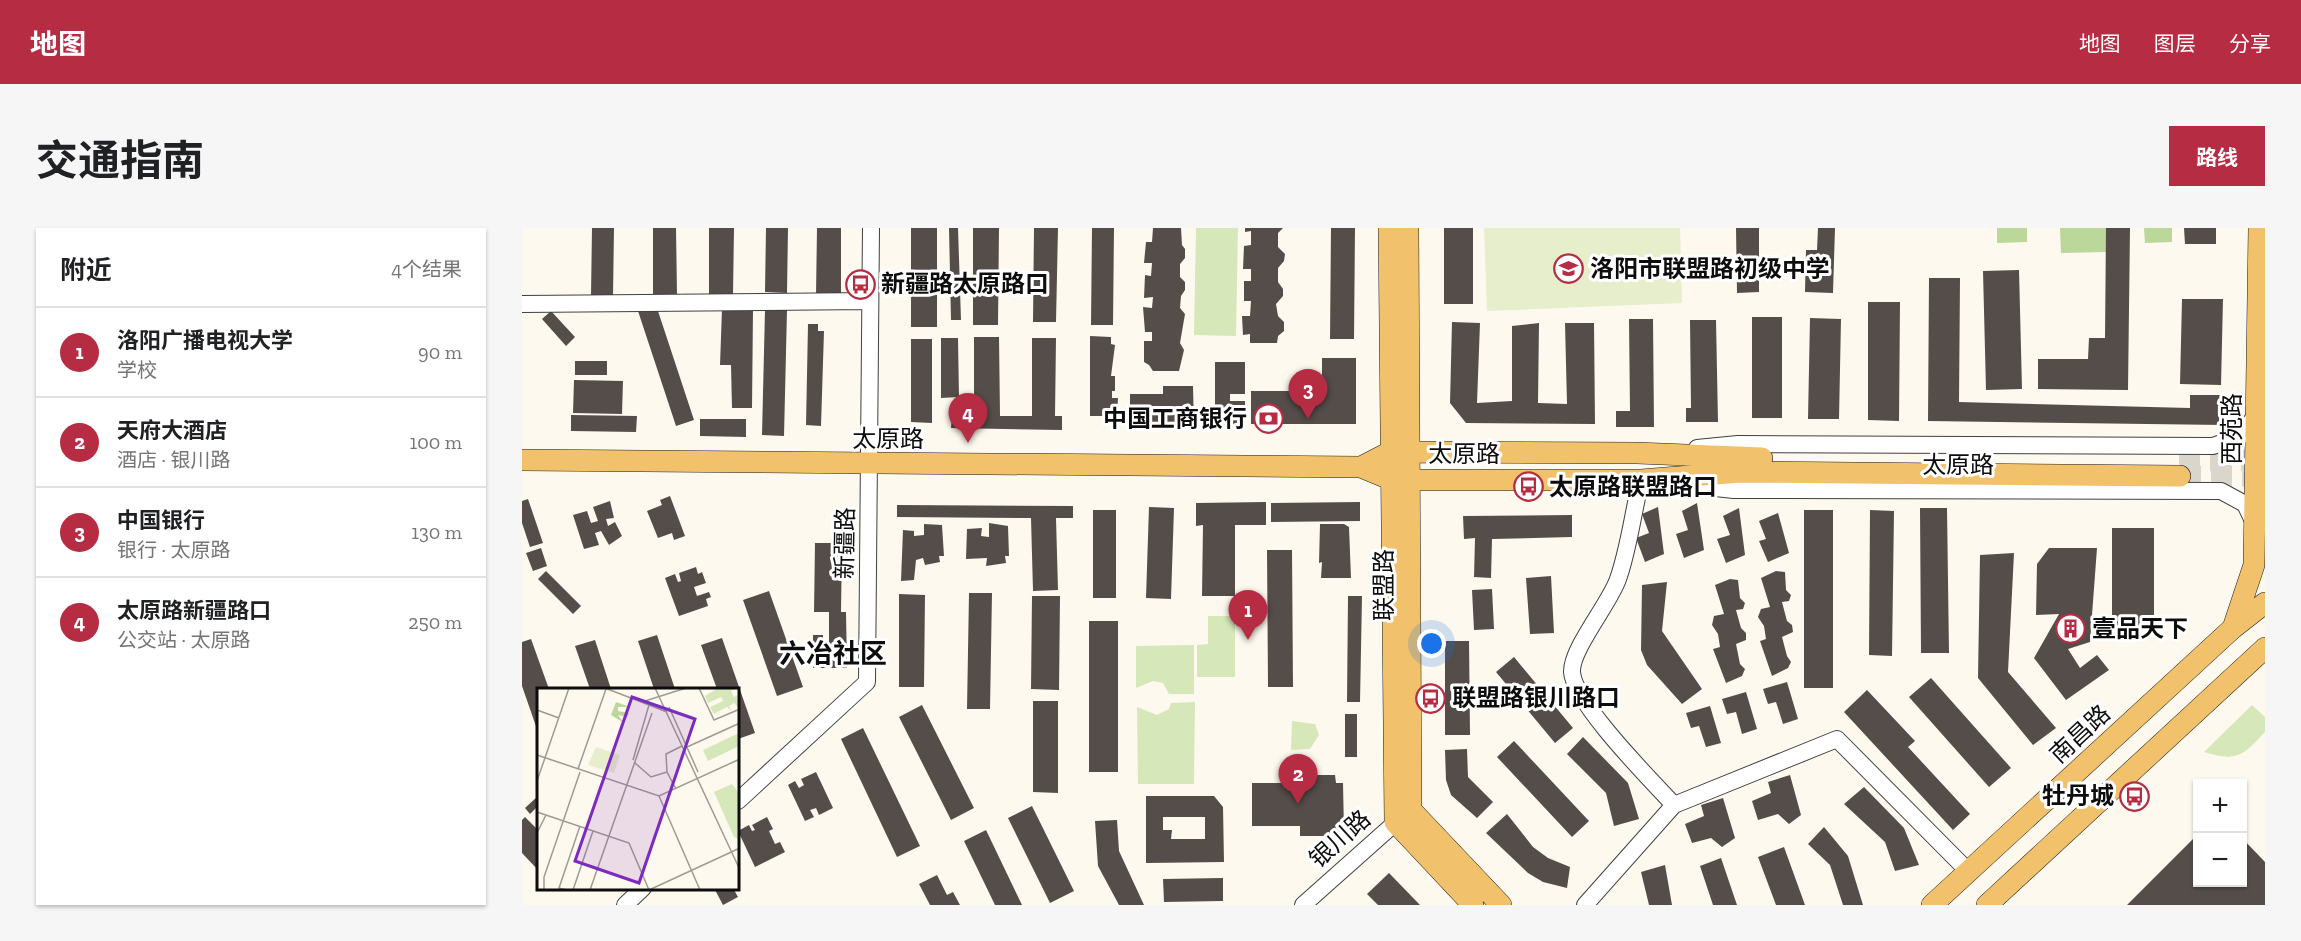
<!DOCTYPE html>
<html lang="zh">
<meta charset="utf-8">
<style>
:root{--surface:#fff;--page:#f6f6f6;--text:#202124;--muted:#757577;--line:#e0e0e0;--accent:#b62c43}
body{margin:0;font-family:"Zilla Slab","Noto Sans SC",serif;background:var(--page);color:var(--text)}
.controls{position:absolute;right:18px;bottom:18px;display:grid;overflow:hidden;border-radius:0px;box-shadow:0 2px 4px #0004}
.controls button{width:54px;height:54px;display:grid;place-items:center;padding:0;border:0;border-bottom:2px solid var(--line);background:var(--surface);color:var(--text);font:30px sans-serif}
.you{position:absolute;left:910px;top:416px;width:21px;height:21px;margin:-15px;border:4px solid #fff;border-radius:50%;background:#1a73e8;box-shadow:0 0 0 9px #1a73e833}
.badge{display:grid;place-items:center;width:39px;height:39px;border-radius:50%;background:var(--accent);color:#fff;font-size:20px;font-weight:700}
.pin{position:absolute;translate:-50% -50px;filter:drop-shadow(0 2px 3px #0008)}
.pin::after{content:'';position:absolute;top:32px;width:21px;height:18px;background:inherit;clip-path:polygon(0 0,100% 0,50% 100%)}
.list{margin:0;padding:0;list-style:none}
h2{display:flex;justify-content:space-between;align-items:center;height:78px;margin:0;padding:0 24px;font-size:26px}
h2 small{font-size:20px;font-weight:400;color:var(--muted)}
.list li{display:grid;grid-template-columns:39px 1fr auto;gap:18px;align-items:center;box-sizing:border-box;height:90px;padding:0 24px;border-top:2px solid var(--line)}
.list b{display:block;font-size:22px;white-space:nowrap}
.list p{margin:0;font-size:20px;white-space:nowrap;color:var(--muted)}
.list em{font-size:20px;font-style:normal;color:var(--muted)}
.map{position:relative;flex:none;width:1743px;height:677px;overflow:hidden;border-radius:0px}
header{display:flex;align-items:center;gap:36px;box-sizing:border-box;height:84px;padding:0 30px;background:var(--accent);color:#fff}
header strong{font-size:28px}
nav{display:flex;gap:33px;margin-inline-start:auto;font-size:21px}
.intro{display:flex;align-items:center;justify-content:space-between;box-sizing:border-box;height:144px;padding:0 36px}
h1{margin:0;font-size:42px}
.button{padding:15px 27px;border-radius:0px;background:var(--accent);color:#fff;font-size:21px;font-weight:700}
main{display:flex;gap:36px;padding:0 36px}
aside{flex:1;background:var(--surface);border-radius:0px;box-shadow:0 2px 4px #0004}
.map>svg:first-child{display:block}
.green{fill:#d6e7ba}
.forest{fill:#bcd79a}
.pitch{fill:#e6eecb}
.building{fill:#554d4a;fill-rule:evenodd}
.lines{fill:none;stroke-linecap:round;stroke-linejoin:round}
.major-tunnel{stroke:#dad6cc;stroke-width:21;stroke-dasharray:21 10;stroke-linecap:butt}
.minor-casing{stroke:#404040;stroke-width:18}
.major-casing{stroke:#1e1e1e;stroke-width:22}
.minor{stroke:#fff;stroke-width:16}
.major{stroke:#f1c16b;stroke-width:21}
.labels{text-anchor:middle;stroke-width:6;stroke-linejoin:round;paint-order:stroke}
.poi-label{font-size:24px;font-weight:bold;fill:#0d0d0d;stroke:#fff;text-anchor:start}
.street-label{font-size:24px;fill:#0d0d0d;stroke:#fff}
.quarter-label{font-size:27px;font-weight:bold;fill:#0d0d0d;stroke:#fff}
.inset-road{fill:none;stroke:#9e9b94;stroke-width:1.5}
.view{fill:#7b2cbf;fill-opacity:0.15;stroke:#7b2cbf;stroke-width:3}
.inset-edge{fill:none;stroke:#0d0d0d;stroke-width:3}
</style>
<header>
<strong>地图</strong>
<nav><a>地图</a><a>图层</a><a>分享</a></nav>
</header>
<div class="intro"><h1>交通指南</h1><a class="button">路线</a></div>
<main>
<aside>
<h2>附近<small>4个结果</small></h2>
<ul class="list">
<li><span class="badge">1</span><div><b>洛阳广播电视大学</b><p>学校</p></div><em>90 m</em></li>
<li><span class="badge">2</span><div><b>天府大酒店</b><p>酒店 · 银川路</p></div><em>100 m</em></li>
<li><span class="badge">3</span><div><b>中国银行</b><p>银行 · 太原路</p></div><em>130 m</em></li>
<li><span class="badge">4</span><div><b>太原路新疆路口</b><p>公交站 · 太原路</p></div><em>250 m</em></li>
</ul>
</aside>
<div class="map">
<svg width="1743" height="677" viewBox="0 0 1743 677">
<rect width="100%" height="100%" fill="#fef9ee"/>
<path class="green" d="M674,0H716L714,108L672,107Z
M686,388H713V449H675V417L686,416Z
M672,417V466H647L641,455L631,453L614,460V418Z
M673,474L672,556H616L615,479L635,487L647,481L649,475Z
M1730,477L1743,489V504C1721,528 1715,534 1682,524Z
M770,493L793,496L797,507L788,521L769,522Z"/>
<path class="forest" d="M1475,0H1505V14L1475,15Z
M1538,0H1584V24L1539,25Z
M1622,0H1650V14L1623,15Z"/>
<path class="pitch" d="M962,0H1158L1160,75L965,83Z"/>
<path class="building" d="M70,0H92L91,69L69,68Z
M131,0H154L155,67H131Z
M187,0H212L211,66H187Z
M244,0H266L265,65L243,64Z
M295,0H319V67H294Z
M389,0H415V99H389Z
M427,0H436L439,92H429Z
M451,0H477L476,97H451Z
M512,0H536L534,94H511Z
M570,0H592L591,97H569Z
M631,0H659L660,17L663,21V30L658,36V49L663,54V62L659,68L658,80L663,86L658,115L662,122L657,143H631L627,137L622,134V113H630V104H623L621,79L630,80L631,69L622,70L623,47L629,48L630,35H622L624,14H630Z
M723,0H761L756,5V19L763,26L762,33L756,40V54L761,61V68L754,76L756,88L762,94V103L756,108L755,115H728V106L721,107L720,88H728L729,73H722V53H729V41H721L722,18L729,17V3L723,4Z
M809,0H833L832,111H808Z
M922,0H951V76H922Z
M1214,0H1237V64L1215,65Z
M1296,0H1313L1311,65L1283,64L1284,22H1295Z
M1584,0H1608L1606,162L1516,161V131H1566L1567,110H1583Z
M1662,0H1694V16H1663Z
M1497,42L1500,161L1464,162L1461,43Z
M1407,50H1438L1437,174L1668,180V167H1702V197L1406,193Z
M1660,71H1701L1699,157L1658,156Z
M1346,74H1378L1377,193L1346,192Z
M134,77L172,192L154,198L116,83Z
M200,81L231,82L230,180H210L209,137H198Z
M243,82H265L262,208L240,207Z
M29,83L53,109L44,118L20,91Z
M1230,89H1260V190H1230Z
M1288,90L1319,91L1317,191H1286Z
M1107,91H1131L1132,199H1094V183H1108Z
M1168,92H1194L1196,194H1164V180H1169Z
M930,94L958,95L955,175L990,173V98L1017,95L1016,175L1045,176L1043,95H1072L1073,196L944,195L928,175Z
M286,96H296V103H302L299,198L284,197Z
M568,108L589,109V116L593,117L589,148H593V163H590V170H596L595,188H568Z
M452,109H477L478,188H510V110H534L533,188H540V202L429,200L430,187L452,188Z
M419,110H436L437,169L419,170Z
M389,111H410V195L389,194Z
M800,130H834V196H729V163H800Z
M53,133H85V147H53Z
M693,134H723V166H708V173H723V197H693Z
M52,152L101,153L100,186L51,185Z
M641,158H671L672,198H608V166H641Z
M49,187L115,188L114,204L49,203Z
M178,191H224V209L178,208Z
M148,268L163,308L152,312L150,305L136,310L125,283L140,277L138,272Z
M6,271L21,315L8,319L0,295V273Z
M88,273L92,290L84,291L86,298L93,294L100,308L87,317L79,303L73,305L77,317L62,321L51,287L65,283L69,295L76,293L71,279Z
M744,274V297H713V368H680L681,297L674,298V275Z
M838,274V293L749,294V275Z
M1175,275L1182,322L1162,330L1154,306L1166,302L1160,283Z
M375,277L551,278V290H534L536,362L511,363L509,290L375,289Z
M627,279L652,280L649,371L624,370Z
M1136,279L1142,326L1123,334L1114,310L1127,305L1120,286Z
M1217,280L1223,327L1204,335L1195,311L1208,307L1201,288Z
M1398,280H1425L1427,425H1399Z
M571,282H594V370H571Z
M1282,282H1311V460H1282Z
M1348,282L1372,283L1370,428L1347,427Z
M1256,285L1267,325L1246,334L1237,313L1244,311L1237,293Z
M1050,287V309L970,311L969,350L952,349L953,310L942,311L941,288Z
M467,295L486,298L487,328H483L484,335L464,338L465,330L444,331L445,301L460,300L459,308L467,309Z
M402,296L420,297L422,328H417L418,334L403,337L401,330L394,332L392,352L379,353L381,302L392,303V308L402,307Z
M798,296H822L827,299L829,350H799L800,334L797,335Z
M1590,300H1632V400H1590Z
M293,315H320L319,384H324L325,440H291V407H301V414H307V384H292Z
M19,320L25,338L11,343L4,325Z
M1527,320H1575L1568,414L1546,421L1558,440L1575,427L1587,442L1544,472L1512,430L1537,386L1514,387L1515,336Z
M745,322H770L771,459H746Z
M1492,325L1486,444L1534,500L1511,517L1456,450L1458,327Z
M174,339L176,346L180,344L184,355L172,359L175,368L187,364L189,369L184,371L186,378L157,388L143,350L153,346L156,354L159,353L157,345Z
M24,343L59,378L51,386L16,351Z
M1254,343L1263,344L1264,362L1269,367L1267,373L1260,374L1265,393L1270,397L1271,404L1260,409L1265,428L1269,434L1266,440L1250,448L1238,413L1244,411L1242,398L1236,389L1239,381L1248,379L1239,350Z
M1029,348L1032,405L1008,406L1004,350Z
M1208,351L1216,352L1218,370L1223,375L1221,381L1214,382L1219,400L1224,405V412L1214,416L1218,436L1223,441L1220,448L1204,455L1191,421L1198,419L1196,406L1190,397L1192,388L1202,386L1193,357Z
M1145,354L1140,403L1180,461L1160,476L1125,437L1119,422L1120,357Z
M970,361L972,401L952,402L950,362Z
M247,363L281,459L255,468L221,372Z
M447,365H470L468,481H445Z
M377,366L403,367L402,459H377Z
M510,368H538L537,462L509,461Z
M826,368H840L838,474H825Z
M567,393H596V544H567Z
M135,407L153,461H132L116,413Z
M200,410L233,505L216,511V461H195L179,417Z
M9,411L27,461H16V504L0,458V414Z
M73,412L89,461H68L53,418Z
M923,413H947L948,507H923Z
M992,429L1051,500L1033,515L974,444Z
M1409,450L1489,540L1467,559L1387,469Z
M1265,454L1276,491L1261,496L1254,474L1246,476L1241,461Z
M1345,462L1393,513L1386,519L1448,586L1431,602L1322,484Z
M1224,464L1235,501L1220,506L1214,484L1205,486L1200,471Z
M511,473H536V565L511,564Z
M400,477L452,580L429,592L377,489Z
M1188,478L1199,515L1184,519L1177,498L1169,500L1164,485Z
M823,486H835V529H823Z
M341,500L398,618L375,629L319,511Z
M1061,509L1106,555L1117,591L1092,598L1084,565L1045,526Z
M992,513L1067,593L1050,609L975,529Z
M945,521L946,549L971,574L955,590L929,567L924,552L923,522Z
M294,544L311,580L297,587L294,580L288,582L292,589L283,593L266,557L273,553L277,560L282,557L279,551Z
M785,547H813L814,555H821L822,604H816V608H778V598H730V555H785Z
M1268,547L1279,587L1267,596L1256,586L1236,592L1230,573L1249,565L1246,554Z
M1342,559L1382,600L1397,637L1373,643L1363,614L1322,576Z
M16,568V578L8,586L3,580Z
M624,568H692L701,579L702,634L624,635ZM641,589H683V611H649L650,602H641Z
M1201,570L1213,610L1200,619L1189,610L1170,615L1163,596L1182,588L1179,577Z
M510,578L552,663L528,675L486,590Z
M985,586L1011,619L1026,630L1048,639L1045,660L1021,654L1006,645L964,605Z
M3,589L16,602V642L0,625V592Z
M245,589L251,601L247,603L253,616L258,614L263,624L233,639L216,603L227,597L230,603L233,602L230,597Z
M595,592L597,623L622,677H597L576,638L573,593Z
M1302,599L1326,628L1341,677H1321L1308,637L1286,616Z
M464,602L500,677H473L442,613Z
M1676,606V654H1720V610L1743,634V677H1605Z
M1262,619L1283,677H1254L1236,629Z
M1199,630L1215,677H1191L1178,638Z
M1143,637L1150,677H1127L1119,644Z
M867,645L898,677H856L845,666Z
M415,647L425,667L431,664L438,677H408L397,656Z
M701,650V673L642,674L641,651Z
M192,660H211L216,669L201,677Z"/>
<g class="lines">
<path class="major-tunnel" d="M1657,233L1743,232
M1658,248H1743"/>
<defs>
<path id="minor" d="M0,76L348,73
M1175,220L1216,216L1691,218L1719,208L1735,185
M216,573L345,454L349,0
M1152,577C1129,552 1052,475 1050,444C1049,421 1088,375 1096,351C1107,320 1111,284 1119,252L1212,262L1699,263L1723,276L1732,295
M103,677L121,660
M781,677L881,588
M1063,677L1152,577L1315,511L1446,643"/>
<path id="major" d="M867,0L873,594L951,677
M886,0L889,582L979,677
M0,232L839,239L868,251L888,252H1119L1218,244L1658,248
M839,239L868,224L1115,225L1240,230
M1711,400L1732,337L1737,0
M1410,677L1711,400L1743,375
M1465,677L1743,420"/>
</defs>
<use href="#minor" class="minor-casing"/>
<use href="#major" class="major-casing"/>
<use href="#minor" class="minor"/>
<use href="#major" class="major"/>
</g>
<defs>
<symbol id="school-ring" viewBox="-11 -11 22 22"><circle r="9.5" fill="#fff" stroke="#b62c43" stroke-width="1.5"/><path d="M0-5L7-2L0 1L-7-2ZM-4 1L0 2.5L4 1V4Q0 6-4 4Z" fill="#b62c43"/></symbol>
<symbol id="bus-ring" viewBox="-11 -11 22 22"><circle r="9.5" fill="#fff" stroke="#b62c43" stroke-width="1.5"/><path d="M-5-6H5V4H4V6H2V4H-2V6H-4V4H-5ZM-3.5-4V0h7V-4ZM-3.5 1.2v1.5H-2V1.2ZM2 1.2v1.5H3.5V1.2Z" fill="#b62c43"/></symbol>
<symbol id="bank-ring" viewBox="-11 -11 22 22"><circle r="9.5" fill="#fff" stroke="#b62c43" stroke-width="1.5"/><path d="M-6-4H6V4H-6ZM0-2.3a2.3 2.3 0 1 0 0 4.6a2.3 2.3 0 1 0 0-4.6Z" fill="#b62c43"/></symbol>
<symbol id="building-ring" viewBox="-11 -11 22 22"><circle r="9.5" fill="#fff" stroke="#b62c43" stroke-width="1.5"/><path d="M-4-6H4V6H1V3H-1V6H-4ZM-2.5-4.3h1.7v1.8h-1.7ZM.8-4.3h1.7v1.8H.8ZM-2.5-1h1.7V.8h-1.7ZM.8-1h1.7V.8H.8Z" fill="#b62c43"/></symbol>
</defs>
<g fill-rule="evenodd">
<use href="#school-ring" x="1030" y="24" width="33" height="33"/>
<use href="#bus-ring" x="322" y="40" width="33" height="33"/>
<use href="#bank-ring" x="730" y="174" width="33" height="33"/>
<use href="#bus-ring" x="990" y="242" width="33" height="33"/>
<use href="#building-ring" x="1532" y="384" width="33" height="33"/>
<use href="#bus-ring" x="892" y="454" width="33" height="33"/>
<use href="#bus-ring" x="1596" y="552" width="33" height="33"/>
</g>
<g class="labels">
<g class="poi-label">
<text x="1068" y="49">洛阳市联盟路初级中学</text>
<text x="359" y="64">新疆路太原路口</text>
<text x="725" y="199" text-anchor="end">中国工商银行</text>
<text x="1027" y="267">太原路联盟路口</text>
<text x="1570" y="409">壹品天下</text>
<text x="930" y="478">联盟路银川路口</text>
<text x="1592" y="576" text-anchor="end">牡丹城</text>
</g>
<g class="street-label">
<text transform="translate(1710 201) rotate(-90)" y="8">西苑路</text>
<text x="366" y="219">太原路</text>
<text x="942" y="234">太原路</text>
<text x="1436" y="245">太原路</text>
<text transform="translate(323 315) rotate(-89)" y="8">新疆路</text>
<text transform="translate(862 357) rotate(-90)" y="8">联盟路</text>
<text transform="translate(1558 506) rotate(-43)" y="8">南昌路</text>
<text transform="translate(818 611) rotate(-42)" y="8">银川路</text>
</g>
<g class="quarter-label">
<text x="311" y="435">六冶社区</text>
</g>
</g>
<g transform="translate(15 460)">
<rect width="202" height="202" fill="#fef9ee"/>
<path d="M181,0H199L194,3L197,9L202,7V20L197,15L192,18L195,23L190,19L177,26L173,19L186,13L184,9L171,15L168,8ZM202,45V58L171,73L166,62ZM195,96L202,105V151L197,149L177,104Z" fill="#d6e7ba"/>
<path d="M79,14L93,19H81V23L92,25L90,29L81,27L87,35L74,27Z" fill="#bcd79a"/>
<path d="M59,59L83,67L77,85L51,77Z" fill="#e6eecb"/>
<path class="inset-road" d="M68,0L130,24M118,0L203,182M162,0L177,32L203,21M108,13L149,0M132,19L161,84M0,22L22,30M150,59L203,35M0,67L122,108L203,71M96,72L112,17M98,75L114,89L130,84M41,81L69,1M0,93L32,0M139,101L130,84L129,66L145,58M122,108L163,202M0,124L92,155L112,202M0,145L9,127M7,202V189L43,84M29,202L22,200L43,138M36,202L56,143M53,202L115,25M112,202L203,160"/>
<path class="view" d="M95,9L158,31L102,195L38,173Z"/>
<rect width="202" height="202" class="inset-edge"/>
</g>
</svg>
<div class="controls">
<button>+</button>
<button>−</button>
</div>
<div class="you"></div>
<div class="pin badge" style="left:726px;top:412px">1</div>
<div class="pin badge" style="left:776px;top:576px">2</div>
<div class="pin badge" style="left:786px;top:191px">3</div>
<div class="pin badge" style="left:446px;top:215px">4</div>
</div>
</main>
